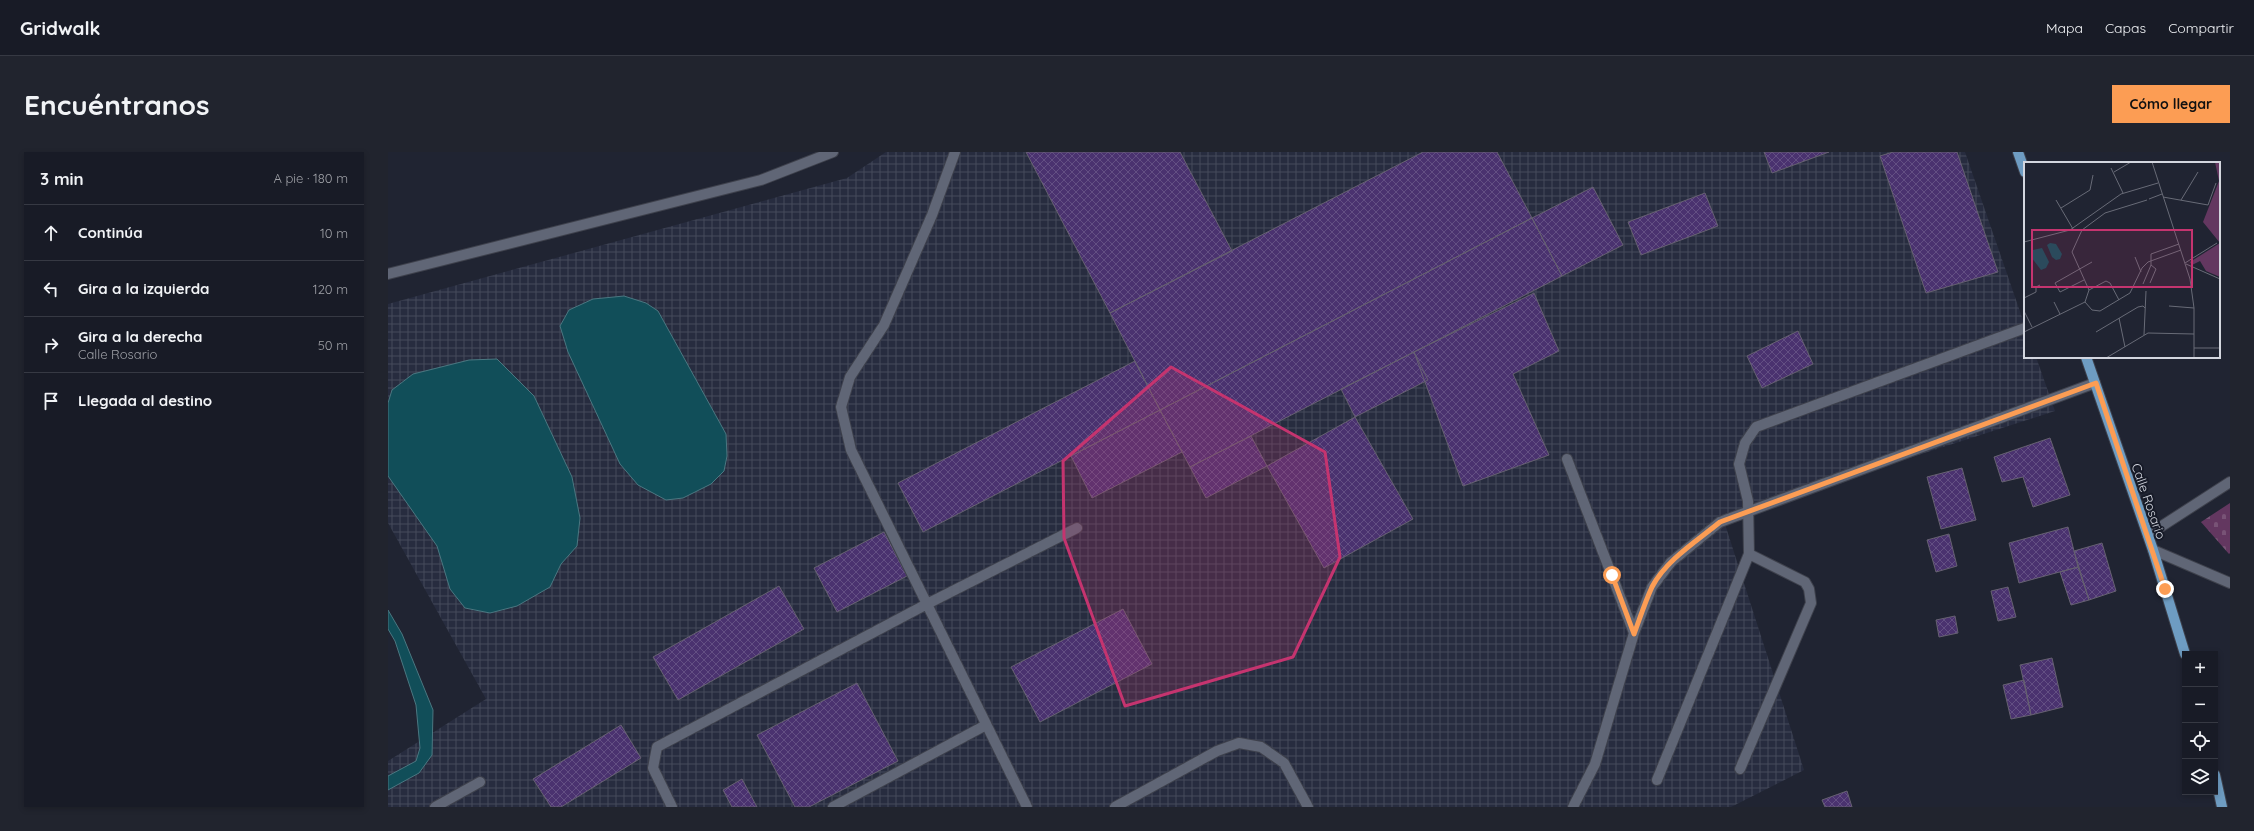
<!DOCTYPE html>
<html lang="es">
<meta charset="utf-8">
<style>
:root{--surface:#181b26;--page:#21242e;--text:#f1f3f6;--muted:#9fa1a7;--line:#363943;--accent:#fc9d54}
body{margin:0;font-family:Quicksand,sans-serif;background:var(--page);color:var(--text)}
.controls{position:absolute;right:12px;bottom:12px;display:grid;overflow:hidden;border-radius:0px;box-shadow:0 2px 6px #0003}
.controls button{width:36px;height:36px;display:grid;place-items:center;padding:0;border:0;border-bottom:1px solid var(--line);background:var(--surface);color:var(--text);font:20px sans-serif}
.stop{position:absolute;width:12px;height:12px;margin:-9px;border:3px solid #fc9d54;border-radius:50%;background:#fff}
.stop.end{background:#fc9d54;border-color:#fff;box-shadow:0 1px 4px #0008}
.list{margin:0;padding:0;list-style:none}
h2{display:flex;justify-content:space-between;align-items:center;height:52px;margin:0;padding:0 16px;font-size:17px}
h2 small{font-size:13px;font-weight:400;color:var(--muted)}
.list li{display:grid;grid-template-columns:26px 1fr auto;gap:12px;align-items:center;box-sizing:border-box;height:56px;padding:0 16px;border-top:1px solid var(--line)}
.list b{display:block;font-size:15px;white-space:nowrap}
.list p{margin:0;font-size:13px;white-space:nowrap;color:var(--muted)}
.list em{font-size:13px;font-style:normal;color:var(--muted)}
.icon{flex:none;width:22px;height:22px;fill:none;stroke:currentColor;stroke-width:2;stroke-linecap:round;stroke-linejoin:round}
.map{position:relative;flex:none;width:1842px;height:655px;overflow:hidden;border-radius:0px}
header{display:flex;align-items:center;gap:24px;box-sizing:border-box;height:56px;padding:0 20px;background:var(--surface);border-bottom:1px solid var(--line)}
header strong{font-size:19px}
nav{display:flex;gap:22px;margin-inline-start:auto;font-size:14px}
.intro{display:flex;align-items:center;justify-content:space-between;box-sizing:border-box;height:96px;padding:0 24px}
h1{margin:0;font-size:28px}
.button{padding:10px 18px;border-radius:0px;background:var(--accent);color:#111;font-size:14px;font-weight:700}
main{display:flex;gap:24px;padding:0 24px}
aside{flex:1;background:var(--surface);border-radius:0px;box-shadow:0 2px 6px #0003}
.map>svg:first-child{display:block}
.industrial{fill:url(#industrial-grid)}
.cemetery{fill:url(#cemetery-stones)}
.water{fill:#114e59;stroke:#4b7781}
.building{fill:url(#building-cross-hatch);stroke:#666171}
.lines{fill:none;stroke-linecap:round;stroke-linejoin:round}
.minor-casing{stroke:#3e414c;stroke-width:12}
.major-casing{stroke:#3e414c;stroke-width:12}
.minor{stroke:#606676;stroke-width:10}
.major{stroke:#6e9cc2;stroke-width:10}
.route{stroke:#fc9d54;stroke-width:5}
.marked{fill:#c5346f;fill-opacity:0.2;stroke:#c5346f;stroke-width:3;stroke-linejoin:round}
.labels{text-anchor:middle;stroke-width:4;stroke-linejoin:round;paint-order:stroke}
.street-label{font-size:13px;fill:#d3d6df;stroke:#171b28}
.inset-road{fill:none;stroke:#686b77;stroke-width:1}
.view{fill:#c5346f;fill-opacity:0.15;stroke:#c5346f;stroke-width:2}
.inset-edge{fill:none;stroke:#d3d6df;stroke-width:2}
</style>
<header>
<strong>Gridwalk</strong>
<nav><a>Mapa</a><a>Capas</a><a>Compartir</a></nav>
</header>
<div class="intro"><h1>Encuéntranos</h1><a class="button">Cómo llegar</a></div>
<main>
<aside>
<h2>3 min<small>A pie · 180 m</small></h2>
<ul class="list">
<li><svg class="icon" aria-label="ahead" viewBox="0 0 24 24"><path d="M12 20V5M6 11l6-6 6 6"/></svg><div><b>Continúa</b></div><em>10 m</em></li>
<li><svg class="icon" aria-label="left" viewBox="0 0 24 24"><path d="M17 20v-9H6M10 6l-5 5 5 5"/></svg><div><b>Gira a la izquierda</b></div><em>120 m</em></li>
<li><svg class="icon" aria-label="right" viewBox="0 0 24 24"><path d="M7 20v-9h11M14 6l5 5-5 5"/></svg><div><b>Gira a la derecha</b><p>Calle Rosario</p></div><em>50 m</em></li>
<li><svg class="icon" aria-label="arrive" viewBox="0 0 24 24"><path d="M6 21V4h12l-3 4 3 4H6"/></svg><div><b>Llegada al destino</b></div></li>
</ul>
</aside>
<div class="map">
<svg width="1842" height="655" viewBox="0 0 1842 655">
<defs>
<pattern id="industrial-grid" width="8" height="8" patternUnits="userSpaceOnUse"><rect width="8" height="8" fill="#272c3f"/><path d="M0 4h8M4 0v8" fill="none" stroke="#454a5a"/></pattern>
<pattern id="cemetery-stones" width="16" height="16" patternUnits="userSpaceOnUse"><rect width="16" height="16" fill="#633760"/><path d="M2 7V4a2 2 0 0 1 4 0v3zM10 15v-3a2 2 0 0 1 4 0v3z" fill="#785376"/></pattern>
<pattern id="building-cross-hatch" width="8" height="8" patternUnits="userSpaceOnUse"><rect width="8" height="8" fill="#4a326f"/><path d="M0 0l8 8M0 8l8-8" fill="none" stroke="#634f83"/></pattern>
</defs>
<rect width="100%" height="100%" fill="#202432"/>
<path class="industrial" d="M498,0H1577L1637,174V205H1648L1667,259L1335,366L1416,618L1343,655H0V609L98,547L0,371V152L459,26Z"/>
<path class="cemetery" d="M1842,351V401L1841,402L1813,370Z"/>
<path class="water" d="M236,144L258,151L270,159L338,282L339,304L336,319L323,332L295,346L278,348L250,333L232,312L180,200L172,174L181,158L205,147Z
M109,207L146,244L184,325L192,366L189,394L173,412L162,435L129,454L102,461L77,456L62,437L49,394L0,324V251L4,238L25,222L81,208Z
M0,458L14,482L45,558L44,603L31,621L0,638V624L28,609L32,596L28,553L7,489L0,477Z"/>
<path class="building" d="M638,0H792L844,99L722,161Z
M1035,0H1109L1144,66L772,258L722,161Z
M1376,0H1441L1384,21Z
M1505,0H1569L1610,120L1538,141L1492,4Z
M1205,35L1235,93L1174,124L1144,66Z
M1317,41L1330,74L1253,103L1240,70Z
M1144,66L1174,124L802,315L772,258Z
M1146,141L1171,199L1125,222L1161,303L1075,334L1026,200Z
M1410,179L1425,212L1374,236L1359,204Z
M1026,200L1040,228L967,265L953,237Z
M747,209L772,258L535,380L510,331Z
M772,258L794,300L704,346L683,304Z
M967,265L1025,367L936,416L879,314Z
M863,284L879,314L818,346L802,315Z
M1662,286L1682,343L1645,355L1635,325L1614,330L1606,305Z
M1574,316L1588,368L1553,377L1539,325Z
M1680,375L1690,415L1631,431L1621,391Z
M496,380L519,424L449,460L426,416Z
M1561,382L1569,414L1548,420L1539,388Z
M1714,391L1728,439L1701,448L1686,399Z
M1690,415L1701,448L1683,453L1672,420Z
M391,434L416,477L290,548L265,505Z
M1620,435L1628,465L1610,469L1603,439Z
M735,457L764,512L652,570L623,515Z
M1567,464L1570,481L1551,485L1548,468Z
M1664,506L1675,555L1643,563L1632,513Z
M1636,528L1643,563L1623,567L1615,533Z
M469,531L510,609L421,655H407L369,583Z
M233,573L253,606L173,655H163L145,627Z
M354,627L369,655H344L335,638Z
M1459,639L1464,655H1437L1434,648Z"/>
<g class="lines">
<defs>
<path id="minor" d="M567,0L544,63L496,173L462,225L453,255L463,298L639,655
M0,122L373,28L445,0
M1179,307L1246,481
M1760,383L1842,330
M1765,398L1842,431
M1352,617L1423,451L1421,437L1417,430L1361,402
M1269,628L1361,402L1360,349L1351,312L1357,291L1368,275L1637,176
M47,655L92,630
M284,655L265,616L269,595L539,452L689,376
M445,655L598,573
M727,655L829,599L851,591L873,595L896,611L920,655
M1185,655L1207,612L1246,481L1264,435L1283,410L1332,370L1707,231"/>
<path id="major" d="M1630,0L1637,20
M1698,205L1765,398L1797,502
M1827,623L1834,655"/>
</defs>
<use href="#minor" class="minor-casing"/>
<use href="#major" class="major-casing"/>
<use href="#minor" class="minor"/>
<use href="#major" class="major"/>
</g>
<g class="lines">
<path class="route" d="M1224,423L1246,482C1252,466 1257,450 1264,435C1278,408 1309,389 1332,370L1708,231L1777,437"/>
</g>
<path class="marked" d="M783,215L937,300L952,405L905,505L737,554L676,386L675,309Z"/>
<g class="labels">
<g class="street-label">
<text transform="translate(1761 349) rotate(71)" y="5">Calle Rosario</text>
</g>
</g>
<g transform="translate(1636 10)">
<rect width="196" height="196" fill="#202432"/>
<path d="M191,0H196V115L182,109L176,99L168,103L166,100L196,81L179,60L195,19Z" fill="#633760"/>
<path d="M26,81L32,82L38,92L36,97L32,98L28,95L23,83ZM18,86L25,100L22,106L17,108L7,95L9,88Z" fill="#114e59"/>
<path class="inset-road" d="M128,0L166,117L170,146V196M87,6L99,31M90,10L107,0M139,35L184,43L192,21M125,37L138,32M32,38L49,67M157,38L174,10M37,46L66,28L69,13M0,80L46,68L97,32L134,21M111,95L117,110M161,101L193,81M162,102L196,117M60,118L36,130L31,121L68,100M126,121L132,107L127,103M119,122L127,103V92L155,82M65,128L48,90L58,68L81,51L123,38M0,136L12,130V125L16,123M30,140L36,152M61,140L65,128L82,119L86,121L95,138M145,144L170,146M0,149L8,165M95,156L101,185M0,170L61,140L68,148L76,149L106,131L118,106L124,100L157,88M72,170L114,145L119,144L121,146M120,173L122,129M170,186H196M82,196L124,171L170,172"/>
<path class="view" d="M8,68H168V125H8Z"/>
<rect width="196" height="196" class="inset-edge"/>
</g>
</svg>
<div class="controls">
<button>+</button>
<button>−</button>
<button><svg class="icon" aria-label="locate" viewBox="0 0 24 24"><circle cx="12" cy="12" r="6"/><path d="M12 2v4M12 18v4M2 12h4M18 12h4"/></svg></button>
<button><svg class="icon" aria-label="layers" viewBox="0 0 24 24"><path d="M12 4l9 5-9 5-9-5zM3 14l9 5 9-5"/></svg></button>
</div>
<div class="stop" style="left:1224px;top:423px"></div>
<div class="stop end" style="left:1777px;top:437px"></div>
</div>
</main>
